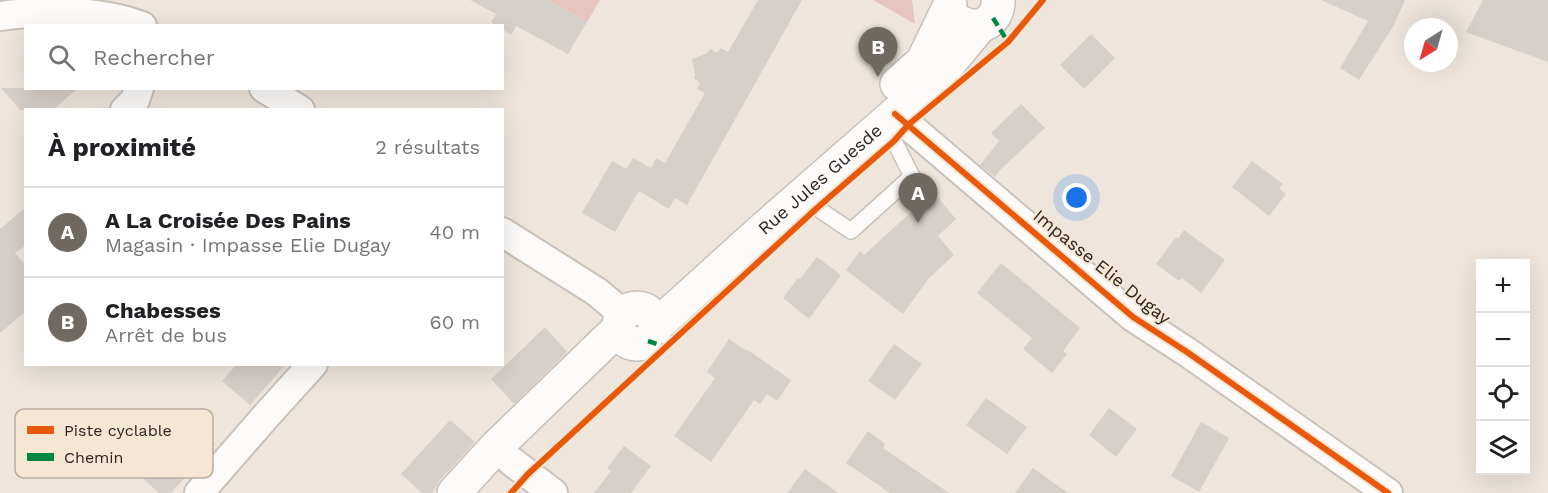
<!DOCTYPE html>
<html lang="fr">
<meta charset="utf-8">
<style>
:root{--surface:#fff;--page:#f2f2f2;--text:#202124;--muted:#757577;--line:#e0e0e0;--accent:#6f6962}
body{margin:0;font-family:"Work Sans",sans-serif;background:var(--page);color:var(--text)}
.controls{position:absolute;right:18px;bottom:18px;display:grid;overflow:hidden;border-radius:0px;box-shadow:0 6px 24px #0002}
.controls button{width:54px;height:54px;display:grid;place-items:center;padding:0;border:0;border-bottom:2px solid var(--line);background:var(--surface);color:var(--text);font:30px sans-serif}
.compass{position:absolute;left:1404px;top:18px;width:54px;height:54px;border-radius:50%;background:var(--surface);box-shadow:0 6px 24px #0002;rotate:217deg}
.you{position:absolute;left:1077px;top:198px;width:21px;height:21px;margin:-15px;border:4px solid #fff;border-radius:50%;background:#1a73e8;box-shadow:0 0 0 9px #1a73e833}
.badge{display:grid;place-items:center;width:39px;height:39px;border-radius:50%;background:var(--accent);color:#fff;font-size:20px;font-weight:700}
.pin{position:absolute;translate:-50% -50px;filter:drop-shadow(0 2px 3px #0008)}
.pin::after{content:'';position:absolute;top:32px;width:21px;height:18px;background:inherit;clip-path:polygon(0 0,100% 0,50% 100%)}
.list{margin:0;padding:0;list-style:none}
h2{display:flex;justify-content:space-between;align-items:center;height:78px;margin:0;padding:0 24px;font-size:26px}
h2 small{font-size:20px;font-weight:400;color:var(--muted)}
.list li{display:grid;grid-template-columns:39px 1fr auto;gap:18px;align-items:center;box-sizing:border-box;height:90px;padding:0 24px;border-top:2px solid var(--line)}
.list b{display:block;font-size:22px;white-space:nowrap}
.list p{margin:0;font-size:20px;white-space:nowrap;color:var(--muted)}
.list em{font-size:20px;font-style:normal;color:var(--muted)}
.icon{flex:none;width:33px;height:33px;fill:none;stroke:currentColor;stroke-width:2;stroke-linecap:round;stroke-linejoin:round}
.map{position:relative;flex:none;width:1548px;height:493px;overflow:hidden}
.search{position:absolute;background:var(--surface);box-shadow:0 6px 24px #0002;left:24px;top:24px;width:480px;height:66px;display:flex;align-items:center;gap:15px;box-sizing:border-box;padding:0 21px;border-radius:0px;color:var(--muted);font-size:22px}
.panel{position:absolute;background:var(--surface);box-shadow:0 6px 24px #0002;left:24px;top:108px;width:480px;height:258px;border-radius:0px}
.map>svg:first-child{display:block}
.green{fill:#e5c5be}
.building{fill:#d7cfc9}
.lines{fill:none;stroke-linecap:round;stroke-linejoin:round}
.lane-casing{stroke:#c7c1ba;stroke-width:18}
.street-casing{stroke:#c7c1ba;stroke-width:32}
.secondary-casing{stroke:#c7c1ba;stroke-width:36}
.lane{stroke:#fcfbfa;stroke-width:15}
.street{stroke:#fcfbfa;stroke-width:28}
.secondary{stroke:#fcfbfa;stroke-width:33}
.quiet{stroke:#00873e;stroke-width:4.5;stroke-dasharray:9 4.5;stroke-linecap:butt}
.cycleway-casing{stroke:#f6e7d5;stroke-width:10}
.cycleway{stroke:#e8590c;stroke-width:6}
.labels{text-anchor:middle;stroke-width:4.5;stroke-linejoin:round;paint-order:stroke}
.street-label{font-size:18px;fill:#2b251f;stroke:#f6e7d5}
.key{fill:#f6e7d5;stroke:#b9ad9e;stroke-width:1.5}
.key-label{font-size:16px;fill:#2b251f}
</style>
<div class="map">
<svg width="1548" height="493" viewBox="0 0 1548 493">
<rect width="100%" height="100%" fill="#eee6dd"/>
<path class="green" d="M548,0H600L587,22Z
M873,0H912L915,24Z"/>
<path class="building" d="M470,0H548L587,22L568,54L516,26L511,35L502,29V26H496L491,22L496,14Z
M758,0H802L687,205L675,198L669,209L639,191L615,232L582,213L612,161L626,169L633,158L651,168L656,158L665,163L705,93L697,89L700,83L694,78L695,75L692,59L707,53L710,49L717,53L721,48L728,52Z
M1321,0H1405L1394,25L1359,80L1340,68L1368,21Z
M1483,0H1548V62L1466,32Z
M1091,34L1115,58L1084,89L1060,65Z
M1,88H78L53,110H20Z
M1021,104L1045,128L1000,170L995,177L980,165L999,141L991,133Z
M1252,161L1283,184L1279,188L1286,194L1269,216L1232,187Z
M933,192L956,219L938,236L954,255L929,278L903,314L846,270L860,251L864,255Z
M26,207V245L15,253L26,266V311L0,333V229Z
M1184,230L1225,260L1201,293L1182,278L1179,281L1156,264L1176,237L1178,239Z
M817,257L841,275L809,319L783,298L798,278L800,279Z
M1001,263L1080,328L1063,351L1067,354L1052,373L1023,349L1032,338L977,293Z
M545,327L567,352L514,404L491,379Z
M729,339L747,351L748,350L791,380L777,401L767,394L760,404L754,400L711,462L674,436L715,378L707,372Z
M894,344L922,364L895,400L868,381Z
M237,364H286L250,405L222,381Z
M986,398L1027,427L1007,454L966,425Z
M1109,408L1137,429L1116,457L1089,435Z
M188,420L215,444L171,493H159L139,475Z
M450,420L475,442L440,480L432,493H422L401,474Z
M1201,422L1229,438L1199,492L1171,476Z
M868,431L885,444L883,448L949,493H890L846,463Z
M624,446L651,466L631,493H594L611,471L607,468Z
M1033,468L1068,493H1015Z
M805,469L838,493H787Z"/>
<g class="lines">
<defs>
<path id="lane" d="M803,194L817,208L851,231L912,176L894,141L881,127"/>
<path id="street" d="M0,16C45,10 99,10 142,26
M264,88L300,110
M125,110L135,100L139,88
M895,114L1133,317L1187,352L1388,493
M502,232L597,292L623,314
M511,461L553,493
M199,493L266,416L313,364"/>
<g id="secondary">
<path d="M960,22C979,33 999,21 998,0"/>
<path d="M897,84L923,61L950,5"/>
<circle cx="637" cy="326" r="18"/>
<path id="s1" d="M656,326L761,231L895,114L946,67L980,26"/>
<path d="M454,493L496,447L619,328"/>
</g>
</defs>
<use href="#lane" class="lane-casing"/>
<use href="#street" class="street-casing"/>
<use href="#secondary" class="secondary-casing"/>
<use href="#lane" class="lane"/>
<use href="#street" class="street"/>
<use href="#secondary" class="secondary"/>
<path class="quiet" d="M993,18L1008,42
M648,341L666,347"/>
<defs>
<path id="cycleway" d="M895,114L1133,317L1187,352L1388,493
M511,493L528,474L817,208L894,141L908,125L1008,42L1043,0"/>
</defs>
<use href="#cycleway" class="cycleway-casing"/>
<use href="#cycleway" class="cycleway"/>
</g>
<g class="labels">
<g class="street-label">
<text dy="6" stroke="none"><textPath href="#s1" startOffset="220">Rue Jules Guesde</textPath></text>
<text transform="translate(1102 267) rotate(39)" y="6">Impasse Elie Dugay</text>
</g>
</g>
<rect x="15" y="409" width="198" height="69" rx="9" class="key"/>
<rect x="27" y="426" width="27" height="8" fill="#e8590c"/>
<rect x="27" y="453" width="27" height="8" fill="#00873e"/>
<g class="key-label">
<text x="64" y="436">Piste cyclable</text>
<text x="64" y="463">Chemin</text>
</g>
</svg>
<div class="controls">
<button>+</button>
<button>−</button>
<button><svg class="icon" aria-label="locate" viewBox="0 0 24 24"><circle cx="12" cy="12" r="6"/><path d="M12 2v4M12 18v4M2 12h4M18 12h4"/></svg></button>
<button><svg class="icon" aria-label="layers" viewBox="0 0 24 24"><path d="M12 4l9 5-9 5-9-5zM3 14l9 5 9-5"/></svg></button>
</div>
<svg class="compass" viewBox="-18 -18 36 36"><path d="M0-13l5 13h-10z" fill="#e53935"/><path d="M0 13l5-13h-10z" fill="#757577"/></svg>
<div class="you"></div>
<div class="pin badge" style="left:918px;top:223px">A</div>
<div class="pin badge" style="left:878px;top:77px">B</div>
<div class="search"><svg class="icon" aria-label="search" viewBox="0 0 24 24"><circle cx="10" cy="10" r="6"/><path d="M15 15l6 6"/></svg>Rechercher</div>
<section class="panel">
<h2>À proximité<small>2 résultats</small></h2>
<ul class="list">
<li><span class="badge">A</span><div><b>A La Croisée Des Pains</b><p>Magasin · Impasse Elie Dugay</p></div><em>40 m</em></li>
<li><span class="badge">B</span><div><b>Chabesses</b><p>Arrêt de bus</p></div><em>60 m</em></li>
</ul>
</section>
</div>
